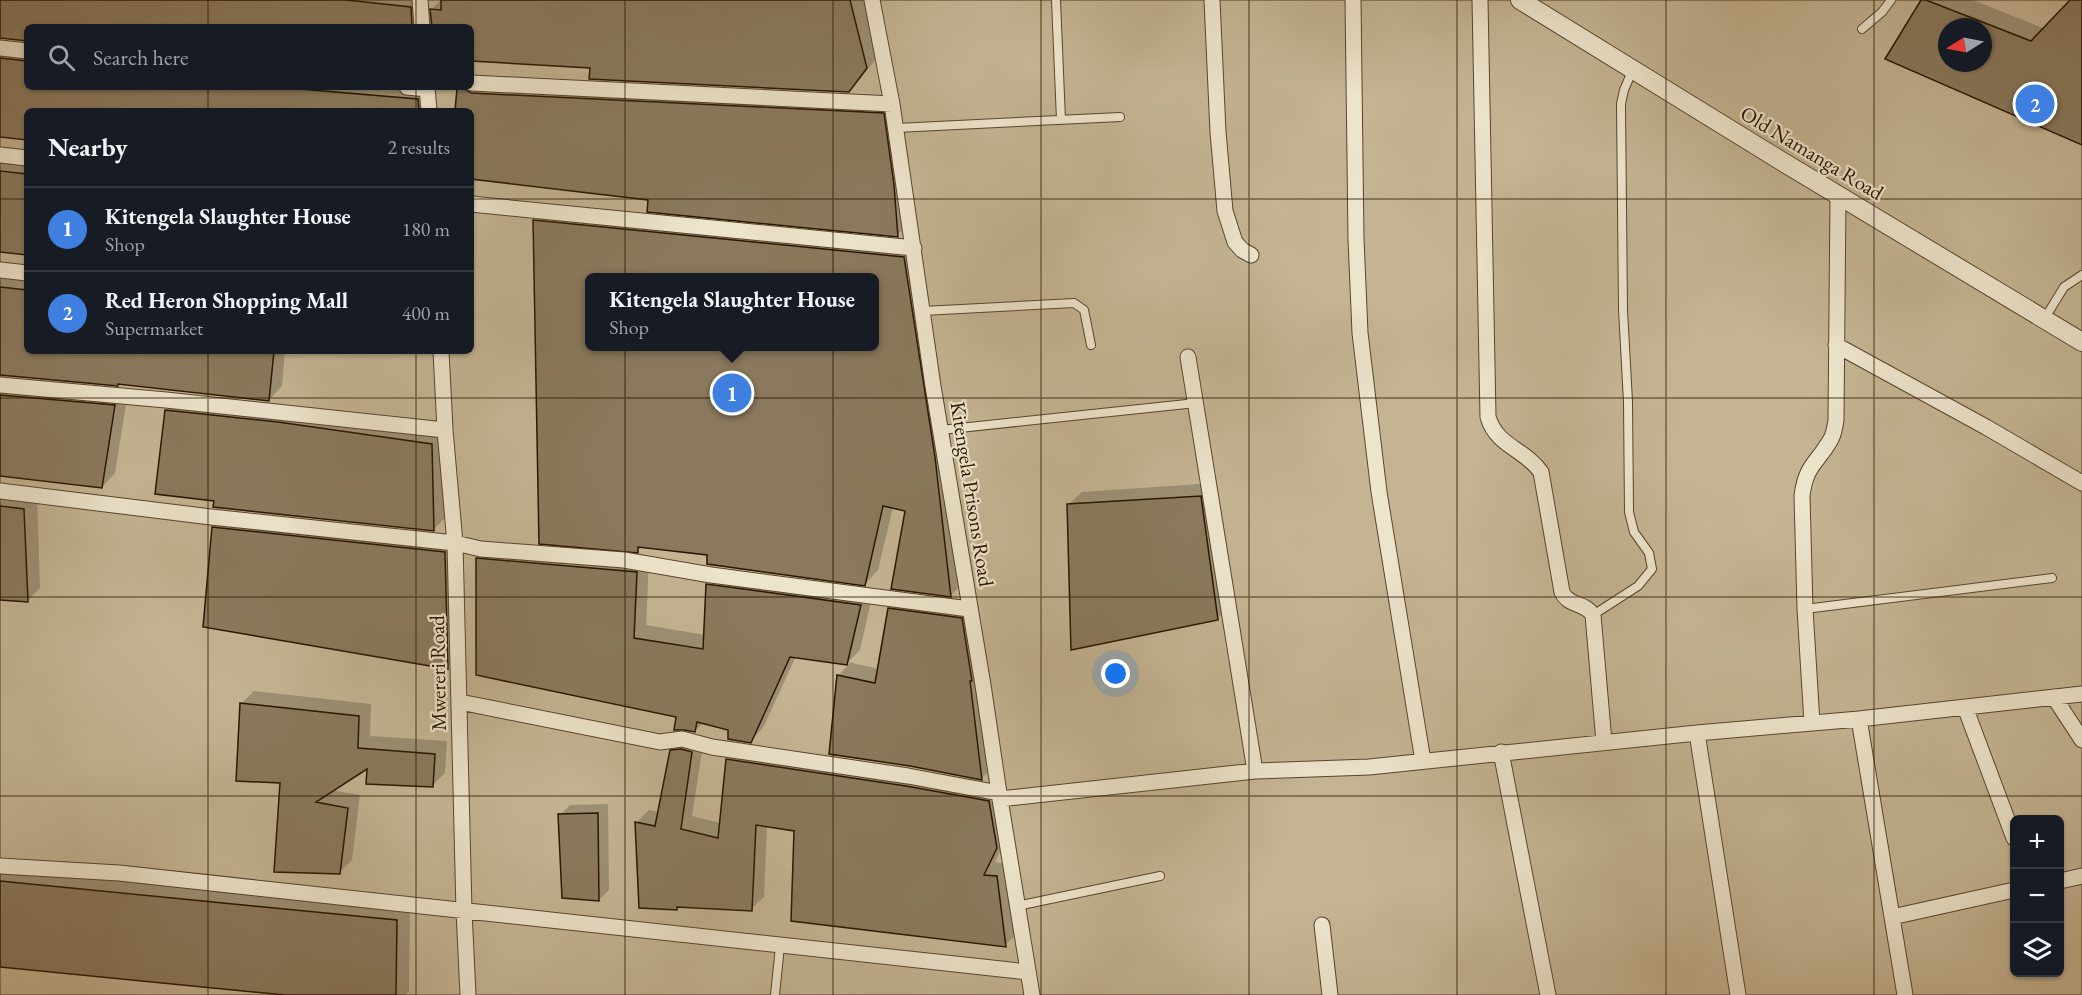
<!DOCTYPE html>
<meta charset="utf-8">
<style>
:root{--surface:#171b24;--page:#20242c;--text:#f1f3f6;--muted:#9ea1a6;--line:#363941;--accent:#2563eb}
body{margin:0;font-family:"EB Garamond",serif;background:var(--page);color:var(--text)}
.controls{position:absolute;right:18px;bottom:18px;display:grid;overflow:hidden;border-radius:9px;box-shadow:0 2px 4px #0004}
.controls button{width:54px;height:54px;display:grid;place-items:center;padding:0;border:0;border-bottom:2px solid var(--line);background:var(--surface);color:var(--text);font:30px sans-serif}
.compass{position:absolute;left:1938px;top:18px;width:54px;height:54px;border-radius:50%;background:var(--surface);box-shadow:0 2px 4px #0004;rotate:260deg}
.you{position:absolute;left:1116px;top:674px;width:21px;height:21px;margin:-15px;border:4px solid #fff;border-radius:50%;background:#1a73e8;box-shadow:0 0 0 9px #1a73e833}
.badge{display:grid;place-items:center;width:39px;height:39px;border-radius:50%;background:var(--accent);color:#fff;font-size:20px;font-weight:700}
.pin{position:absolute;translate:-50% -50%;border:3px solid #fff;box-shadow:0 2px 6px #0006}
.popup{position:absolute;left:585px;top:273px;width:294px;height:78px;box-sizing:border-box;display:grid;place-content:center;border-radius:9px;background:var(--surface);filter:drop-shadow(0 2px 4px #0005);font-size:20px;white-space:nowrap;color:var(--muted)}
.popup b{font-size:22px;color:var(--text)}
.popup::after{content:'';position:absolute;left:50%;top:100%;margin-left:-12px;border:12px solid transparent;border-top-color:var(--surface)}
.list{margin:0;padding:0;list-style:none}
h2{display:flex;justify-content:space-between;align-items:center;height:78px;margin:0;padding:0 24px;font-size:26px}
h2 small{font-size:20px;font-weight:400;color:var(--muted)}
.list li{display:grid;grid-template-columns:39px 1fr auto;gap:18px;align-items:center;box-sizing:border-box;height:84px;padding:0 24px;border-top:2px solid var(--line)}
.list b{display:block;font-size:22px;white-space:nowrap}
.list p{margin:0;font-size:20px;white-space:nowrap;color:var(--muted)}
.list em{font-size:20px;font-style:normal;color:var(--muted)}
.icon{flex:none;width:33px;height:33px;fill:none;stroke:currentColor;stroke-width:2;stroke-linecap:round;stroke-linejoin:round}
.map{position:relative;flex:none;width:2082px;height:995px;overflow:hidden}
.search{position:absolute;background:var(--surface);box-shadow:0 2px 4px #0004;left:24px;top:24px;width:450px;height:66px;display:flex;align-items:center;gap:15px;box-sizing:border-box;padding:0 21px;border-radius:9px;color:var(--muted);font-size:22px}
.panel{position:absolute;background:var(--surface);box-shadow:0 2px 4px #0004;left:24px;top:108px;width:450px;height:246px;border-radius:9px}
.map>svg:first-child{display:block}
.green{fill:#c4b493;stroke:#76644a;stroke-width:1.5;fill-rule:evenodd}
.shadow{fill:#0003;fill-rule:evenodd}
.building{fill:#8a795d;stroke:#291501;stroke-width:1.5;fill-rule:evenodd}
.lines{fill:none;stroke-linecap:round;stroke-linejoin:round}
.service-casing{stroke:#58452d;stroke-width:10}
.minor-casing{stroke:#58452d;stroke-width:17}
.tertiary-casing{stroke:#58452d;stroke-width:20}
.service{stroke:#ede4cc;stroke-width:8}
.minor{stroke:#ede4cc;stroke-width:15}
.tertiary{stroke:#ede4cc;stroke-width:18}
.grid{fill:none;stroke:#291501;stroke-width:1.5;stroke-opacity:0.55}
.labels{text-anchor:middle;stroke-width:4.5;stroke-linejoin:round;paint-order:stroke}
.street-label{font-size:21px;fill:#291501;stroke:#ede4cc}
</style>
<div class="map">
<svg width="2082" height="995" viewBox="0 0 2082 995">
<rect width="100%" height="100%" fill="#e4d5b1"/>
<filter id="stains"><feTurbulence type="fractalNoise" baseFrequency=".00333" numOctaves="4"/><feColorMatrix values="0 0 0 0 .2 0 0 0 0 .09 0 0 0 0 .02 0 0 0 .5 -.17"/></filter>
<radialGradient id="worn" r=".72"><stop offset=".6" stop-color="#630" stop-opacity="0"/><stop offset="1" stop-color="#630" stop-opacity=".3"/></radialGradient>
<path class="green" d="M0,0H2082V995H0ZM27,27H471V87H27ZM1947,27H1983V63H1947ZM27,111H471V351H27ZM590,278H874V346H590ZM2014,820H2060V972H2014Z"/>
<path class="shadow" d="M0,0H424L427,19L432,22V9L441,0H866L880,53L862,77L848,91L592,67L471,60V27H27V41L0,37Z
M1923,0H1973L2045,29L2072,0H2082V144L1887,58ZM1947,27H1983V63H1947Z
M27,46V87H431L432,111H27V139L0,136V50Z
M477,75L484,80L897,100L911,222L897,235L650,199L471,177V111H457L458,88L471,87V76Z
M0,157L27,160V253L0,250Z
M548,207L917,244L964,582L951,595L906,509L893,507L878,570L865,584L709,554L643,546L637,551L535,221ZM590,278H874V346H590Z
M0,273L27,276V351H285L282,386L269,400L119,383L2,374L13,382L128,392L115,473L102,487L0,474Z
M180,397L445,431L447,516L434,529L216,500L167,410Z
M1214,483L1230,605L1217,619L1068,505L1082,492Z
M0,492L37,496L40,588L27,601L0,598Z
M227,514L458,539L461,654L448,667L213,528Z
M490,546L649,560L646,625L705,635L707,585L720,572L873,592L860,650L848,662L879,669L889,609L902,596L974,606L994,766L982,778L838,676L850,663L796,656L763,728L750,741L730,729L703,722L695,731L678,716L477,558Z
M254,691L371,704L370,736L447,741L445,773L432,786L368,766L331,790L360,795L352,860L339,873L281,782L241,704Z
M684,738L704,739L692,816L721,823L727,760L740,747L1001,789L1009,834L995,862L1010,864L1018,933L1005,945L796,830L767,825L764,897L751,909L680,906L677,909L636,823L649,810L659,812L671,751Z
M608,804L609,890L599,900L560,815L570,805Z
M0,866L410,907L409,991L405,995H301L0,966Z"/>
<path class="building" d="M0,0H346L411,7L412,27H27V41L0,38Z
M441,0H850L867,68L849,92L589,79L590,68L471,61V27H432L430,9L441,10Z
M1921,0H1926L2031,41L2070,0H2082V145L1885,59ZM1947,27H1983V63H1947Z
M0,58L27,61V87H276L418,99L419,111H27V140L0,137Z
M457,88H463L471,93L884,113L894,185L898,237L647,212L648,200L471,179V111H455Z
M0,171L27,174V255L0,252Z
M533,220L904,257L935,457L951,597L891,589L905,511L883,506L865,586L707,564V555L638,547V553L539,544ZM590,278H874V346H590Z
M0,287L27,290V351H274L269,401L118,384V386L0,375Z
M0,395L115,405L102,488L0,476Z
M165,410L278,422L432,444L434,531L213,507L214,501L155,494Z
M1201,496L1218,620L1071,650L1067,504Z
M0,506L24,509L28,602L0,600Z
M212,527L445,552L448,669L203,627Z
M476,558L637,572L634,638L703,649L706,584L861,605L847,665L790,657L751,743L728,739V730L697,722L695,732L684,730H674L676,717L476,675Z
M888,608L962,618L972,681H970L982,780L910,766L829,754L837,675L875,683Z
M240,703L359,716L358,748L435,754L433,787L366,784L367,769L316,802L348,808L340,874L274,872L280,783L236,781Z
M681,749L692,752L681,829L718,838L726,759L906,786L989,801L997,848L984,875L997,876L1006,947L791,921L794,831L756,825L752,911L677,907V910L639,908L635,822L655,826L670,750Z
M598,813L599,901L562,898L558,814Z
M0,881L397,920L396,995H285L0,967Z"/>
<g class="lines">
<defs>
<path id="service" d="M1056,0L1061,120
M1862,29L1882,12L1891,0
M896,128L1120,117
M923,311L1074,303L1084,310L1091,345
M2045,318L2064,287L2082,275
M941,430L1196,403
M1805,609L2052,578
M1593,615L1638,586L1652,569L1649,553L1634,532L1629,512L1628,402L1623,310L1621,104L1624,90L1633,69
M1017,906L1160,876
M775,995L780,946"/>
<path id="minor" d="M420,0L422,27
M872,0L892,104L933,386L983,685L999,793L1032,995
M1212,0L1218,132L1225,211L1235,242L1242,250L1251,255
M1353,0L1356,239L1360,333L1379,492L1423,761
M1480,0L1488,417C1497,447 1524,448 1541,472L1562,592C1569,607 1585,602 1593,615L1604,742
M0,48L27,51
M471,83L892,104
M407,87L427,89
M427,87L429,111
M0,155L27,158
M471,204L914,248
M0,270L27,273
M1836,345L1986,427L2082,483
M441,351L445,430L455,543L464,911L468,995
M1188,357L1255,771
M0,385L166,400L445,430
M0,491L211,517L455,543L481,549L624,560L711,575L969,609
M2054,697L2082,740
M460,702L660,742L682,739L712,747L908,776L999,793
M1965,707L2014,838
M1859,719L1905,995
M1812,723L1805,609L1802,496C1806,464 1817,464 1831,439C1834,434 1835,426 1836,420L1838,195
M1697,733L1738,995
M1501,752L1548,995
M1000,799L1255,771L1369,767L1697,733L1859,719L2082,694
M0,866L119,873L1028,972
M2060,881L2082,876
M1892,917L2014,890
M1322,925L1330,995"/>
<path id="tertiary" d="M1520,0L1783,162L2082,342"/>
</defs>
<use href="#service" class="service-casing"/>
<use href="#minor" class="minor-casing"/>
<use href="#tertiary" class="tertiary-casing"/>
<use href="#service" class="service"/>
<use href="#minor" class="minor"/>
<use href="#tertiary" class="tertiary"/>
</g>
<path class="grid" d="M208,0V27M416,0V27M625,0V995M833,0V995M1041,0V995M1249,0V995M1457,0V995M1666,0V995M1874,0V995M208,87V111M416,87V111M0,199H27M471,199H2082M208,351V995M416,351V995M0,398H2082M0,597H2082M0,796H2082"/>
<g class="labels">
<g class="street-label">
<text transform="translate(1812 153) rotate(31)" y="7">Old Namanga Road</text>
<text transform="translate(972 494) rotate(81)" y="7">Kitengela Prisons Road</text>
<text transform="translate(438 673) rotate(-91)" y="7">Mwereri Road</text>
</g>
</g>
<rect width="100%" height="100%" filter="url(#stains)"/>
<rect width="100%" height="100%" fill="url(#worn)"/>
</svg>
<div class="controls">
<button>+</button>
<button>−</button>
<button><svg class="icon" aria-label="layers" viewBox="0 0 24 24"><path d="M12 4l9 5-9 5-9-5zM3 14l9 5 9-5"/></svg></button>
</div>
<svg class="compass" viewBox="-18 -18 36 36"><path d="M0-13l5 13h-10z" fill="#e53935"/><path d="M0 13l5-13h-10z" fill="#9ea1a6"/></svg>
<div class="you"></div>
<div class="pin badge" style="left:732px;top:393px;background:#3f7fe0">1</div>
<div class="popup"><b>Kitengela Slaughter House</b>Shop</div>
<div class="pin badge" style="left:2035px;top:104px;background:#3f7fe0">2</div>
<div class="search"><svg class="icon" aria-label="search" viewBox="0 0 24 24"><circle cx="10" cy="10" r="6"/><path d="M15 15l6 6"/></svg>Search here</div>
<section class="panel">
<h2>Nearby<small>2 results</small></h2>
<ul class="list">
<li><span class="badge" style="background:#3f7fe0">1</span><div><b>Kitengela Slaughter House</b><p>Shop</p></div><em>180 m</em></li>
<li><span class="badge" style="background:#3f7fe0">2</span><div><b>Red Heron Shopping Mall</b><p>Supermarket</p></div><em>400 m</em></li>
</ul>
</section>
</div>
